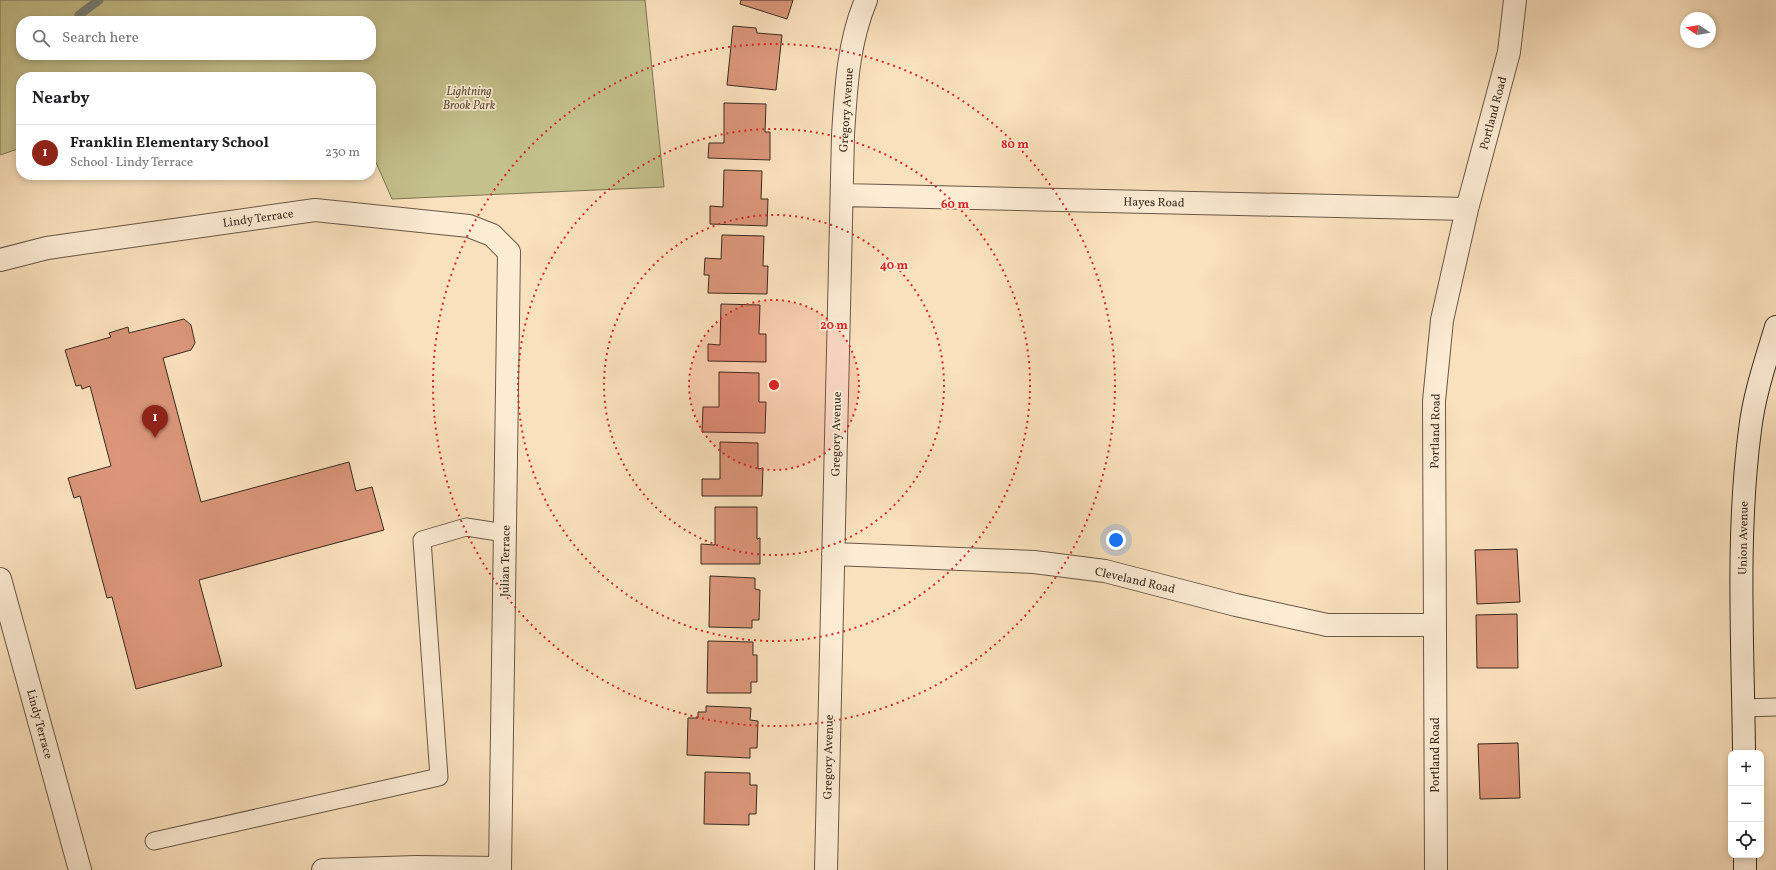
<!DOCTYPE html>
<meta charset="utf-8">
<style>
:root{--surface:#fff;--page:#f2f2f2;--text:#202124;--muted:#757577;--line:#e0e0e0;--accent:#8f2418}
body{margin:0;font-family:Vollkorn,serif;background:var(--page);color:var(--text)}
.controls{position:absolute;right:12px;bottom:12px;display:grid;overflow:hidden;border-radius:8px;box-shadow:0 2px 6px #0003}
.controls button{width:36px;height:36px;display:grid;place-items:center;padding:0;border:0;border-bottom:1px solid var(--line);background:var(--surface);color:var(--text);font:20px sans-serif}
.compass{position:absolute;left:1680px;top:12px;width:36px;height:36px;border-radius:50%;background:var(--surface);box-shadow:0 2px 6px #0003;rotate:282deg}
.you{position:absolute;left:1116px;top:540px;width:14px;height:14px;margin:-10px;border:3px solid #fff;border-radius:50%;background:#1a73e8;box-shadow:0 0 0 6px #1a73e833}
.badge{display:grid;place-items:center;width:26px;height:26px;border-radius:50%;background:var(--accent);color:#fff;font-size:13px;font-weight:700}
.pin{position:absolute;translate:-50% -33px;filter:drop-shadow(0 1px 2px #0008)}
.pin::after{content:'';position:absolute;top:21px;width:14px;height:12px;background:inherit;clip-path:polygon(0 0,100% 0,50% 100%)}
.list{margin:0;padding:0;list-style:none}
h2{display:flex;justify-content:space-between;align-items:center;height:52px;margin:0;padding:0 16px;font-size:17px}
h2 small{font-size:13px;font-weight:400;color:var(--muted)}
.list li{display:grid;grid-template-columns:26px 1fr auto;gap:12px;align-items:center;box-sizing:border-box;height:56px;padding:0 16px;border-top:1px solid var(--line)}
.list b{display:block;font-size:15px;white-space:nowrap}
.list p{margin:0;font-size:13px;white-space:nowrap;color:var(--muted)}
.list em{font-size:13px;font-style:normal;color:var(--muted)}
.icon{flex:none;width:22px;height:22px;fill:none;stroke:currentColor;stroke-width:2;stroke-linecap:round;stroke-linejoin:round}
.map{position:relative;flex:none;width:1776px;height:870px;overflow:hidden}
.search{position:absolute;background:var(--surface);box-shadow:0 2px 6px #0003;left:16px;top:16px;width:360px;height:44px;display:flex;align-items:center;gap:10px;box-sizing:border-box;padding:0 14px;border-radius:16px;color:var(--muted);font-size:15px}
.panel{position:absolute;background:var(--surface);box-shadow:0 2px 6px #0003;left:16px;top:72px;width:360px;height:108px;border-radius:16px}
.map>svg:first-child{display:block}
.green{fill:#c4c18d;stroke:#7e7656;fill-rule:evenodd}
.lines{fill:none;stroke-linecap:round;stroke-linejoin:round}
.stream{stroke:#76827b;stroke-width:9}
.building{fill:#db967a;stroke:#382b1f}
.lane-casing{stroke:#685846;stroke-width:19}
.street-casing{stroke:#685846;stroke-width:24}
.secondary-casing{stroke:#382b1f;stroke-width:24}
.lane{stroke:#fcecd4;stroke-width:17}
.street{stroke:#fcecd4;stroke-width:22}
.secondary{stroke:#fcecd4;stroke-width:22}
.ring{fill:none;stroke:#d62828;stroke-width:2;stroke-dasharray:2 4}
.labels{text-anchor:middle;stroke-width:3.5;stroke-linejoin:round;paint-order:stroke}
.park-label{font-size:12px;font-style:italic;fill:#5b503a;stroke:#fcecd4}
.street-label{font-size:12px;fill:#382b1f;stroke:#fcecd4}
.centre{fill:#d62828;stroke:#fcecd4;stroke-width:2}
.ring-label{font-size:12px;text-anchor:middle;font-weight:bold;fill:#d62828;stroke:#fcecd4;stroke-width:3.5;stroke-linejoin:round;paint-order:stroke}
</style>
<div class="map">
<svg width="1776" height="870" viewBox="0 0 1776 870">
<rect width="100%" height="100%" fill="#fae1bd"/>
<filter id="stains"><feTurbulence type="fractalNoise" baseFrequency=".005" numOctaves="4"/><feColorMatrix values="0 0 0 0 .2 0 0 0 0 .09 0 0 0 0 .02 0 0 0 .5 -.17"/></filter>
<radialGradient id="worn" r=".72"><stop offset=".6" stop-color="#630" stop-opacity="0"/><stop offset="1" stop-color="#630" stop-opacity=".3"/></radialGradient>
<path class="green" d="M0,0H645L664,187L392,199L371,151V77H21V148L0,155ZM21,21H371V55H21Z"/>
<g class="lines">
<path class="stream" d="M79,15L99,0"/>
</g>
<path class="building" d="M741,0H793L787,19L740,4Z
M733,26L756,28L757,33L782,35L776,90L727,85Z
M724,103L766,104L765,132H770V160L708,158L709,143H724Z
M724,170L762,171L761,199H768L767,226L710,224V206L723,207Z
M722,235L764,236L763,266H768L767,294L708,293L709,275H704L705,258L721,259Z
M721,304L760,305L759,334H766V362L708,361V344L720,345Z
M184,319L191,325L195,343L191,350L163,358L201,502L349,462L356,491L372,487L384,530L199,580L222,666L136,689L112,597L107,598L80,496L74,498L68,478L111,466L90,386L82,389L81,385L76,386L65,350L111,337L109,333L128,327L129,333Z
M719,372L759,373V402H766L765,433L702,432L703,407H719Z
M720,442L758,443V469L763,468L762,496H702V479H720Z
M715,507H757V539L760,538V564H701V544L715,545Z
M1517,549L1520,602L1477,604L1475,550Z
M710,576L755,578V589L760,590L759,620H752V628L709,627Z
M1517,614L1518,668H1477L1476,615Z
M708,641L753,642V655H757V682H751V693H707Z
M706,706L751,708L750,720L758,721L757,748H750V758L687,755L688,718H698V712H706Z
M1518,743L1520,798L1480,799L1478,744Z
M705,772L750,773V785H757L756,814H749V825L704,824Z"/>
<g class="lines">
<defs>
<path id="lane" d="M1744,708L1776,707
M154,841L439,777L422,540L466,527L505,533"/>
<path id="street" d="M842,195L1467,209
M0,260L47,248L315,210L469,226L492,235L509,252L500,870
M833,554L1034,562L1105,571L1236,605L1327,625H1435
M0,579L80,870
M323,870L416,867L500,868
M826,870L843,135C846,88 848,43 866,0
M1436,870L1434,401L1442,320L1467,209L1509,52L1515,0"/>
<path id="secondary" d="M1744,753C1743,646 1736,536 1750,430C1754,395 1766,360 1776,327
M1745,855V870"/>
</defs>
<use href="#lane" class="lane-casing"/>
<use href="#street" class="street-casing"/>
<use href="#secondary" class="secondary-casing"/>
<use href="#lane" class="lane"/>
<use href="#street" class="street"/>
<use href="#secondary" class="secondary"/>
</g>
<circle cx="774" cy="385" r="85" fill="#d62828" fill-opacity=".12"/>
<g class="ring">
<circle cx="774" cy="385" r="85"/>
<circle cx="774" cy="385" r="170"/>
<circle cx="774" cy="385" r="256"/>
<circle cx="774" cy="385" r="341"/>
</g>
<g class="labels">
<g class="park-label">
<text x="469" y="95">Lightning<tspan x="469" dy="14">Brook Park</tspan></text>
</g>
<g class="street-label">
<text transform="translate(846 110) rotate(-86)" y="4">Gregory Avenue</text>
<text transform="translate(1493 113) rotate(-75)" y="4">Portland Road</text>
<text transform="translate(1154 202) rotate(1)" y="4">Hayes Road</text>
<text transform="translate(258 218) rotate(-8)" y="4">Lindy Terrace</text>
<text transform="translate(1435 431) rotate(-89)" y="4">Portland Road</text>
<text transform="translate(836 434) rotate(-89)" y="4">Gregory Avenue</text>
<text transform="translate(1743 538) rotate(-89)" y="4">Union Avenue</text>
<text transform="translate(505 561) rotate(-89)" y="4">Julian Terrace</text>
<text transform="translate(1135 580) rotate(13)" y="4">Cleveland Road</text>
<text transform="translate(40 724) rotate(75)" y="4">Lindy Terrace</text>
<text transform="translate(1435 755) rotate(-90)" y="4">Portland Road</text>
<text transform="translate(828 757) rotate(-89)" y="4">Gregory Avenue</text>
</g>
</g>
<circle cx="774" cy="385" r="6" class="centre"/>
<g class="ring-label">
<text x="1015" y="148">80 m</text>
<text x="955" y="208">60 m</text>
<text x="894" y="269">40 m</text>
<text x="834" y="329">20 m</text>
</g>
<rect width="100%" height="100%" filter="url(#stains)"/>
<rect width="100%" height="100%" fill="url(#worn)"/>
</svg>
<div class="controls">
<button>+</button>
<button>−</button>
<button><svg class="icon" aria-label="locate" viewBox="0 0 24 24"><circle cx="12" cy="12" r="6"/><path d="M12 2v4M12 18v4M2 12h4M18 12h4"/></svg></button>
</div>
<svg class="compass" viewBox="-18 -18 36 36"><path d="M0-13l5 13h-10z" fill="#e53935"/><path d="M0 13l5-13h-10z" fill="#757577"/></svg>
<div class="you"></div>
<div class="pin badge" style="left:155px;top:438px">1</div>
<div class="search"><svg class="icon" aria-label="search" viewBox="0 0 24 24"><circle cx="10" cy="10" r="6"/><path d="M15 15l6 6"/></svg>Search here</div>
<section class="panel">
<h2>Nearby<small></small></h2>
<ul class="list">
<li><span class="badge">1</span><div><b>Franklin Elementary School</b><p>School · Lindy Terrace</p></div><em>230 m</em></li>
</ul>
</section>
</div>
